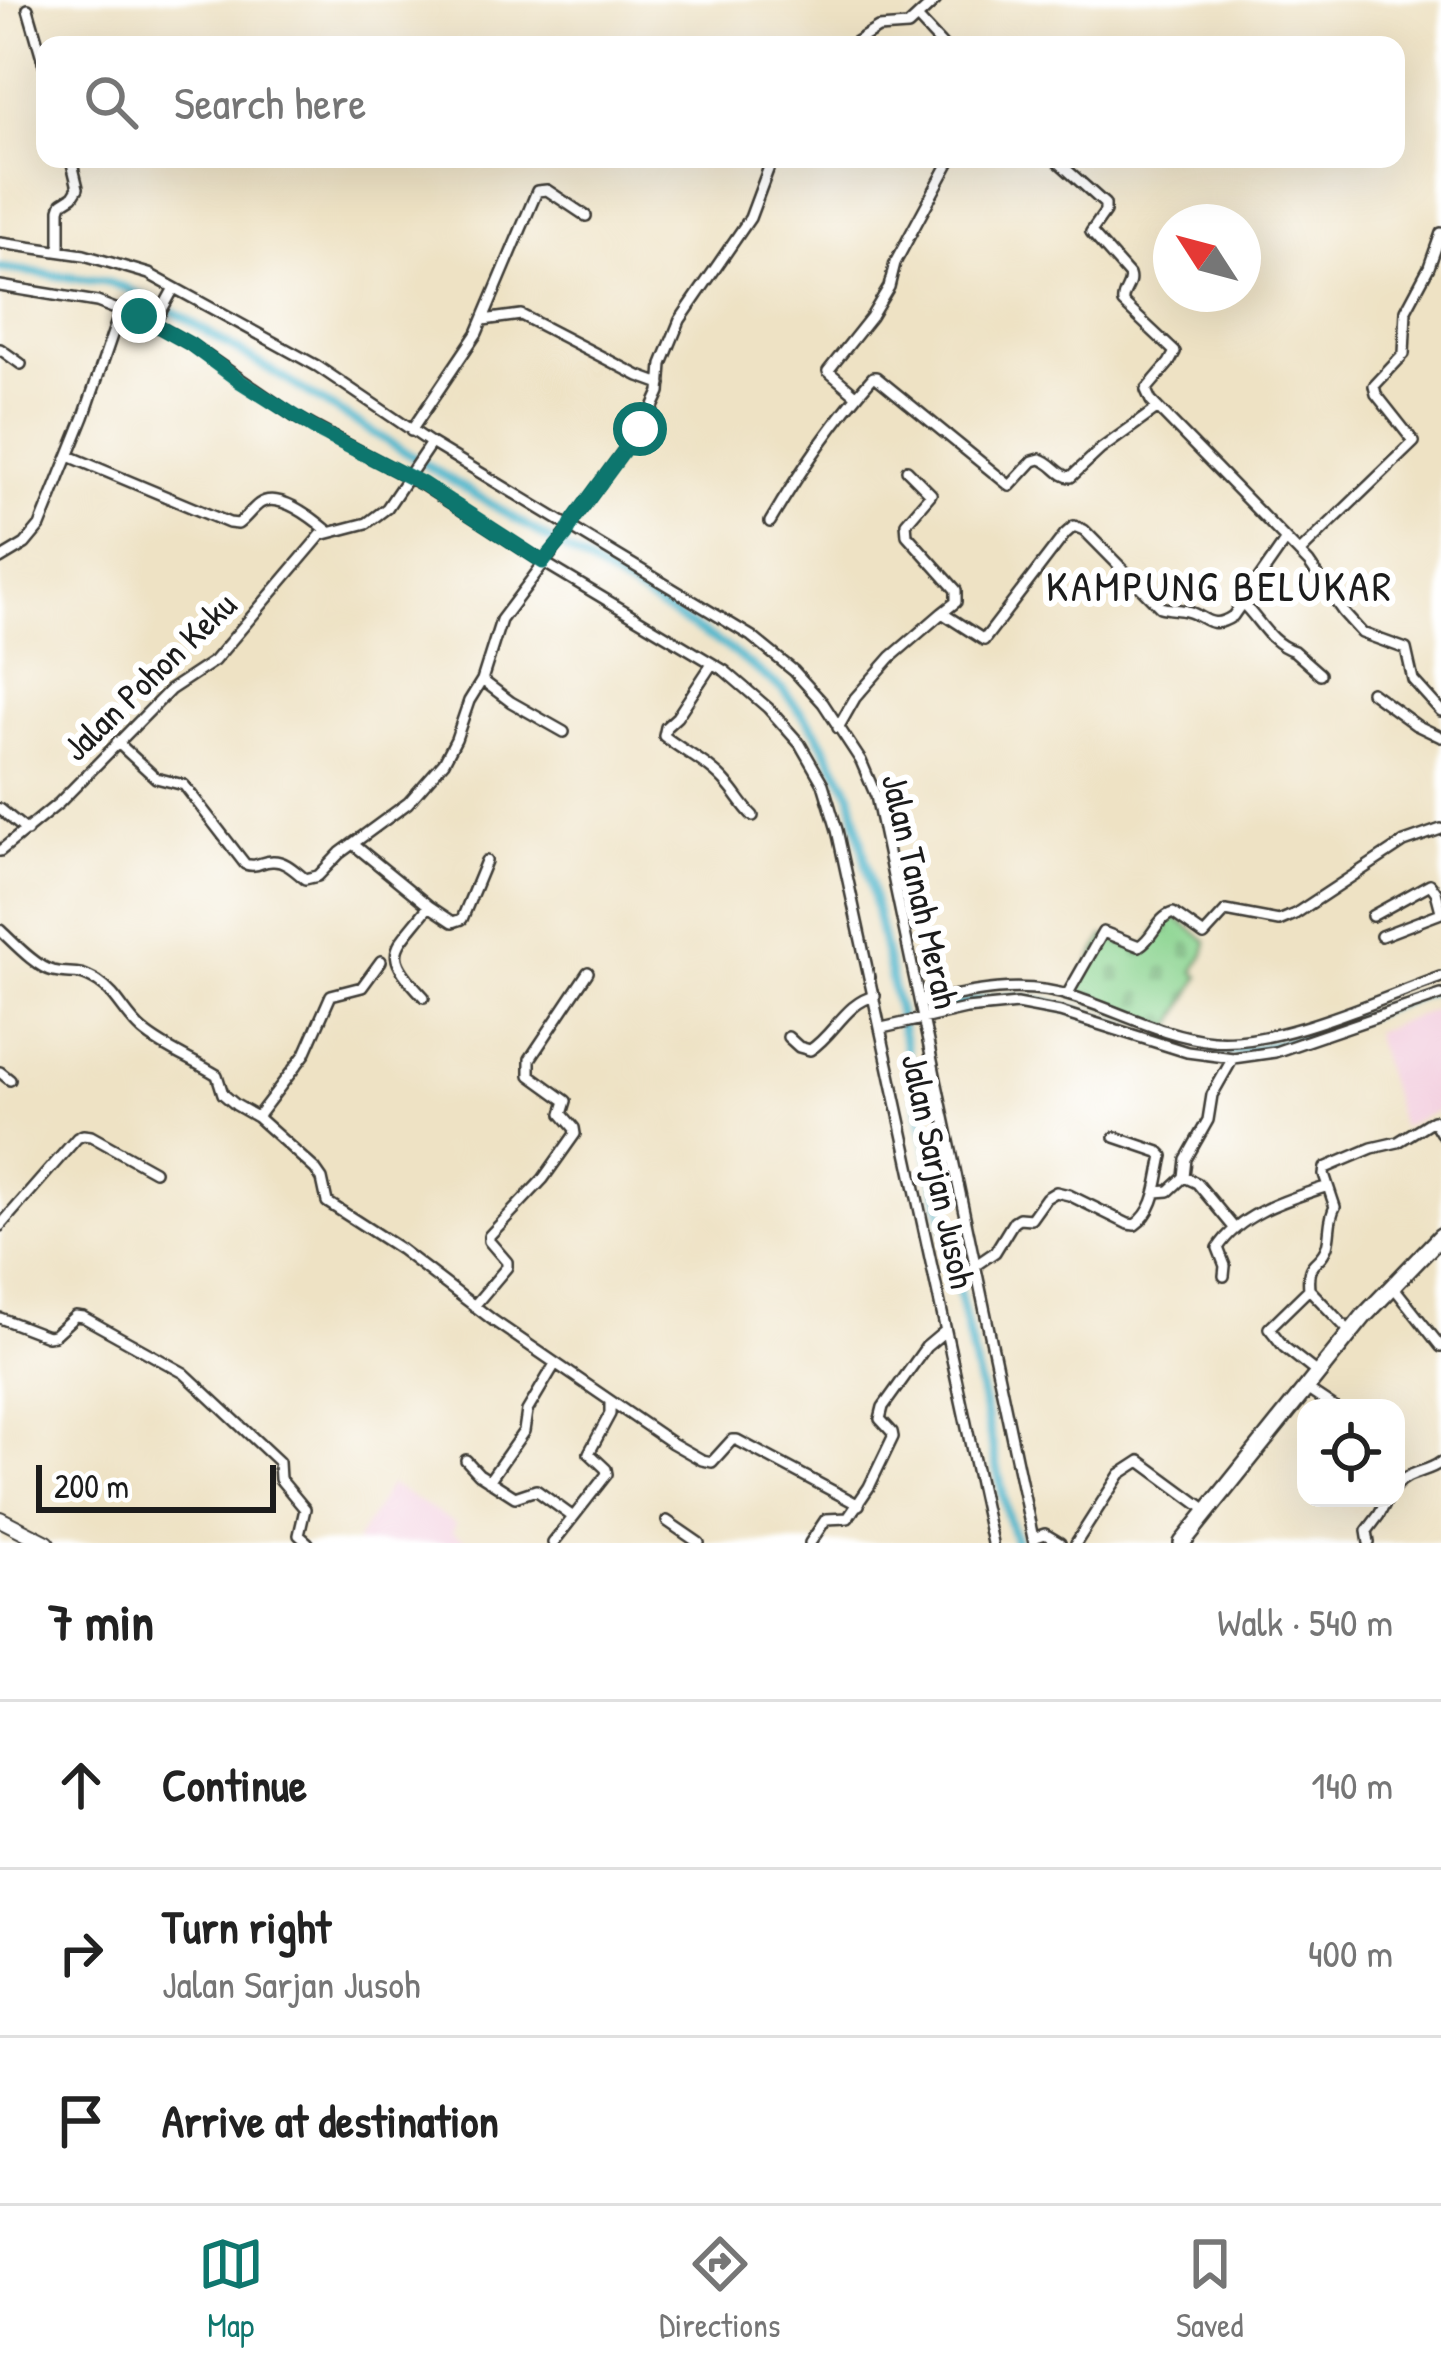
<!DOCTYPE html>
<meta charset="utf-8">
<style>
:root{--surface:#fff;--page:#f6f6f6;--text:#222;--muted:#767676;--line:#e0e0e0;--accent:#0f766e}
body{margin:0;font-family:"Patrick Hand",sans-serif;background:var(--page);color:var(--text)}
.controls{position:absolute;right:36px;bottom:36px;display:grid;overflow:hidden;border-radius:24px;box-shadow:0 12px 48px #0002}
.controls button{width:108px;height:108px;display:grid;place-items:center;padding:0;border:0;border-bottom:3px solid var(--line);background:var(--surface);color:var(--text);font:60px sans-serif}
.compass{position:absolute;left:1153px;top:204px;width:108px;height:108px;border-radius:50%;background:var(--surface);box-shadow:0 12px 48px #0002;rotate:306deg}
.scale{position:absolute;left:36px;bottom:30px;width:240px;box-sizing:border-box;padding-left:12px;border:6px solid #1c1c1c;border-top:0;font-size:33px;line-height:42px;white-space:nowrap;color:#1c1c1c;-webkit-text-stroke:9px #fff;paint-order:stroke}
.stop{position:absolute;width:36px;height:36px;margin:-27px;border:9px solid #0f766e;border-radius:50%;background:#fff}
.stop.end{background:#0f766e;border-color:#fff;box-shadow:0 3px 12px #0008}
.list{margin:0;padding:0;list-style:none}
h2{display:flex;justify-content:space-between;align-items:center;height:156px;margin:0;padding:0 48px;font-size:51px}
h2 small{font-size:39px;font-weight:400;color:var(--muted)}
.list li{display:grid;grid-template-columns:78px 1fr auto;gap:36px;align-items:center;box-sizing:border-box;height:168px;padding:0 48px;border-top:3px solid var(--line)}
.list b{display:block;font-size:45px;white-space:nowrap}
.list p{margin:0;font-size:39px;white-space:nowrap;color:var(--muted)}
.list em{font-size:39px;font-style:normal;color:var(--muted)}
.icon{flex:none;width:66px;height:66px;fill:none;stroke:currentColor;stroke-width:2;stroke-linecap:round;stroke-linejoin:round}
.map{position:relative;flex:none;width:1441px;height:1543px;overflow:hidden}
.search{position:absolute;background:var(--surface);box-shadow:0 12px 48px #0002;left:36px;right:36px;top:36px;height:132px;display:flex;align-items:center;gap:30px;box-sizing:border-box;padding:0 42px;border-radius:24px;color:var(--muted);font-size:45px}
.sheet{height:660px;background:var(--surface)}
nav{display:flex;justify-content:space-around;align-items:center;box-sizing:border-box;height:168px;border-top:3px solid var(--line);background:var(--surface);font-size:33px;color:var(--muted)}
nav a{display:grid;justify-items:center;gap:6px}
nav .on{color:var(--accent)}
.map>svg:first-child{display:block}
.built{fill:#f3cfdf}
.cemetery{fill:url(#cemetery-stones);stroke:#547856;stroke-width:3}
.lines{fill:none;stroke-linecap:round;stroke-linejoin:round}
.canal{stroke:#49b2c7;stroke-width:9}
.street-casing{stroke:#3c3a35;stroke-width:14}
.secondary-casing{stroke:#3c3a35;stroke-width:18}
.primary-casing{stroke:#3c3a35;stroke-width:20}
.street{stroke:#fff;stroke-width:9}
.secondary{stroke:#fff;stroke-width:14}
.primary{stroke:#fff;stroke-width:15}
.route{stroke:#0f766e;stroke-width:15}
.labels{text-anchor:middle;stroke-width:12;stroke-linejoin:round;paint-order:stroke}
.street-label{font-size:36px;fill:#1c1c1c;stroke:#fff}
.quarter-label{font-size:42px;letter-spacing:3px;fill:#1c1c1c;stroke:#fff}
</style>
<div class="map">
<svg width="1441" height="1543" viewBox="0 0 1441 1543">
<defs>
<pattern id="cemetery-stones" width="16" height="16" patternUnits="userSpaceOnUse" patternTransform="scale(3)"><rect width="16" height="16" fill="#8bd490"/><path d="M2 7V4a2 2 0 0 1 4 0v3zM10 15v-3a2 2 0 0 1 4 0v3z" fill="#77b57c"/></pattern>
</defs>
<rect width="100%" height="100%" fill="#fff"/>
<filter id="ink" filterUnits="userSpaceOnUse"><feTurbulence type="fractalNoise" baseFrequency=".00833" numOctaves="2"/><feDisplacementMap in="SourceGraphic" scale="24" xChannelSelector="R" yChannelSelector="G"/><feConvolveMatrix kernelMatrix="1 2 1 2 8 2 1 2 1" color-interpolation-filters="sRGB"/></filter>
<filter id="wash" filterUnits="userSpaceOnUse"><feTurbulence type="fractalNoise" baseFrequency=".004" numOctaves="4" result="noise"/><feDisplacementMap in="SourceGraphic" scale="48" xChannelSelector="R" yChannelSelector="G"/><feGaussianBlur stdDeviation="2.7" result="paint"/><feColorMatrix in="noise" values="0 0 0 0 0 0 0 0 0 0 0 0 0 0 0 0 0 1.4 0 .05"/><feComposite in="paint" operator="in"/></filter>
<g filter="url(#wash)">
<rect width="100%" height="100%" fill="#eee2c4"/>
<path class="built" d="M1441,1007V1109L1401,1127L1374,1032Z
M390,1484L456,1524L452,1532L467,1541L465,1543H355Z"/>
<path class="cemetery" d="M1175,917L1207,941L1205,954L1194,971L1200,977L1169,1032L1072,995L1104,936L1143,952L1162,923Z"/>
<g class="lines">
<path class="canal" d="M0,268L105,282L126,288L181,316L726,647L782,689L816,731L851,794L1008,1517L1016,1543
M928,1011C957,1005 986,997 1015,998C1054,1000 1091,1016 1127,1029
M1213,1052C1281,1054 1376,1010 1441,987"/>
</g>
</g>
<g filter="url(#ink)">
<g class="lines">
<defs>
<path id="street" d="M28,9L45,68
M918,19L942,45
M851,45L878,28L908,26L936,0
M1055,159L1105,204V212L1091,232L1129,275C1133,286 1121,292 1123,303L1175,352L1169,363L1146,390L1151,401L1309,563L1343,612L1362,633L1406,649L1413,680L1441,711
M0,243L84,255L149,274L317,366L431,443L751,636L794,671L823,703L861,761L876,796L1034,1543
M60,251V209L62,203L73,196L78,188L71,159
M0,286L97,302L154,324L190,344L294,416L423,485L543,562L725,671L768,708L800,744L823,784L837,830L992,1543
M483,320L521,315L639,376L661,384
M154,324L174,288
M0,349L21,364
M856,395L828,371L871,317L889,287L895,263L951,159
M411,431L477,333L537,191L547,190L586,216
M69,456L229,523L238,524C246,518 251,510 259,504C278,490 314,519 328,531
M907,470L931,494L906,523L907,535L956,590V602L942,613L984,640L1065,534L1074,526L1084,530L1160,607C1167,609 1174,609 1181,610C1204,612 1208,633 1233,616L1286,540
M770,522C800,471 833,422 873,377H876L1010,486L1033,461L1040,459C1053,462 1059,477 1071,477L1101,449L1158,408
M1299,553L1414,442L1376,394L1374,386L1404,354L1406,310L1429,267L1441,233
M0,559L25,544L40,526L84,417L121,309
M1242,603C1260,620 1269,643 1294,651L1320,674
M712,664L677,717L666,727L664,736C684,752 711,764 728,785C737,795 742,805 753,816
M482,680L511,702L564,732
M1371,692L1416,725L1441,737
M838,728L855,698L891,657L942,613
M117,742L156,778L184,785L245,864C258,868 260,861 272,861C285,860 296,872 305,879L318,876L340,853L408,803L444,762L456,739L469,701L482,680L501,620L565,535L574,519L649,416L660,392L662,364L680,320L750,218L772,159
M0,809L27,831
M353,844L429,906C394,952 380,950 424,997
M0,851L59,803L170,690L214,661L321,535L367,523L387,508L431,443
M429,906L453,922L462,919L486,861
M1372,916L1430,884L1436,892L1441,911
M0,930C12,941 37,968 53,971C73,976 75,968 98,982C118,995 125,1016 143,1031C164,1049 193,1060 217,1075L223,1094L236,1105L257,1117
M1381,936L1441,913
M381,961L362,987L331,995L305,1054L257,1117L315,1169L322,1179L327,1202L400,1249L494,1321L672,1443L702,1460L712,1462L732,1440H737L859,1505
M1067,995L1103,932L1139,946C1154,938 1156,918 1173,913L1204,935L1226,911L1279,921L1295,914L1404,842L1441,829
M920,1003C972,991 1022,980 1074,997C1121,1012 1163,1036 1213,1041C1276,1047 1380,999 1441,977
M882,1028L966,1009L1017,1004L1060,1012L1187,1052L1233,1058L1275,1052L1441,995
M788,1037L799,1047L810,1050C834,1035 846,1002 875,996
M0,1072L10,1080
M1184,1177L1197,1183L1235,1229
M1156,1192L1169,1191L1184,1177L1186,1159L1208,1120L1212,1095L1233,1058
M0,1226L77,1138L83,1135L91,1136L154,1171
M976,1265L995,1252L1014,1221L1019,1218L1031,1219L1046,1198L1056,1192L1069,1195L1128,1224L1135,1225C1157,1210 1157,1181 1163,1156L1159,1152L1115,1137
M1224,1276L1225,1266L1218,1248C1241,1212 1290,1199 1328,1186
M1392,1285L1441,1347
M1309,1289L1269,1328L1284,1347L1317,1373
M474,1306L507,1267V1262L489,1241V1236L543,1179L575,1134L574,1128L562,1114L566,1101L530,1075V1059L588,972
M0,1318L47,1336L54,1335L75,1316L83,1317L184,1373L279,1462L280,1479L305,1509L299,1535L308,1543
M1350,1332L1309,1289C1306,1257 1320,1267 1327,1246C1331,1232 1328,1220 1335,1207L1324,1174L1325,1168L1372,1148L1398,1142L1433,1120L1441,1133
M1305,1388L1335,1408
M466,1460L479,1474L515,1497L536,1490L573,1517
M489,1481L524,1431L527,1411L555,1364
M1396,1486C1408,1471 1427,1473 1441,1462
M667,1521L699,1543
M1033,1538L1045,1534L1060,1543
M553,1543L607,1474L606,1469L589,1453L610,1414V1403
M810,1543L826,1519L848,1518L869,1487L893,1437L892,1432L880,1419L883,1407L926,1347L945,1331
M1076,1543L1120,1474L1140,1461L1208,1511
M1369,1543L1367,1531L1379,1515L1388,1498"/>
<path id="secondary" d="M0,1519L47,1543"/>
<path id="primary" d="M1182,1543L1364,1316L1441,1236"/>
</defs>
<use href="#street" class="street-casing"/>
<use href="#secondary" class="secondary-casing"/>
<use href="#primary" class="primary-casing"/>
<use href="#street" class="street"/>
<use href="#secondary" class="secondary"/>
<use href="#primary" class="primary"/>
</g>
</g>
<g class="lines" filter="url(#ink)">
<path class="route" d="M139,316L190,344L241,382L317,430L423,484L543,562L566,535L574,519L640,429"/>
</g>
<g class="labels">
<g class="street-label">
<text transform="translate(149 676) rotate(-44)" y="13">Jalan Pohon Keku</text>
<text transform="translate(921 891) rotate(77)" y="13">Jalan Tanah Merah</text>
<text transform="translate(939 1171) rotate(78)" y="13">Jalan Sarjan Jusoh</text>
</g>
<g class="quarter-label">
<text x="1220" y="601">KAMPUNG BELUKAR</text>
</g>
</g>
</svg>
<div class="controls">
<button><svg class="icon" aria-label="locate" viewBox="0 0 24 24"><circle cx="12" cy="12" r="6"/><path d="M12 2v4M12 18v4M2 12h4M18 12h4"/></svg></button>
</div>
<svg class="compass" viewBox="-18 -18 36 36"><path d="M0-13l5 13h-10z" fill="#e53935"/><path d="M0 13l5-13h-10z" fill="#767676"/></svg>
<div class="scale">200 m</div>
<div class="stop" style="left:640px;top:429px"></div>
<div class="stop end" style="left:139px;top:316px"></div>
<div class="search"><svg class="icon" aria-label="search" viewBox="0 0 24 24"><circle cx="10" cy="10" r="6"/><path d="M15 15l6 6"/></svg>Search here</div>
</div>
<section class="sheet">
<h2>7 min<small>Walk · 540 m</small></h2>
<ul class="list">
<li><svg class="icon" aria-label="ahead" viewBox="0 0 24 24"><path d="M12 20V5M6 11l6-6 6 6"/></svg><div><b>Continue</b></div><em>140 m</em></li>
<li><svg class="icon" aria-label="right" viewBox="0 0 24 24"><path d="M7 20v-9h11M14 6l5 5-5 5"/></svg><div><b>Turn right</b><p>Jalan Sarjan Jusoh</p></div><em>400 m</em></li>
<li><svg class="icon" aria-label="arrive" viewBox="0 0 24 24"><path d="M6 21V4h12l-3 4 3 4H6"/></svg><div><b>Arrive at destination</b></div></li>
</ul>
</section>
<nav>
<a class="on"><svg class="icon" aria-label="map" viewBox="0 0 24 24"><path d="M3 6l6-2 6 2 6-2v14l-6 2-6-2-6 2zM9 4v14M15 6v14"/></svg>Map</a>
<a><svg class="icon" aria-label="directions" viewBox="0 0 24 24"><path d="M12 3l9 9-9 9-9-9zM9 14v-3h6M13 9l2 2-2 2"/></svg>Directions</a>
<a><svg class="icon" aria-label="saved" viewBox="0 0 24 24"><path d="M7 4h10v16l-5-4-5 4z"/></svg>Saved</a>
</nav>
